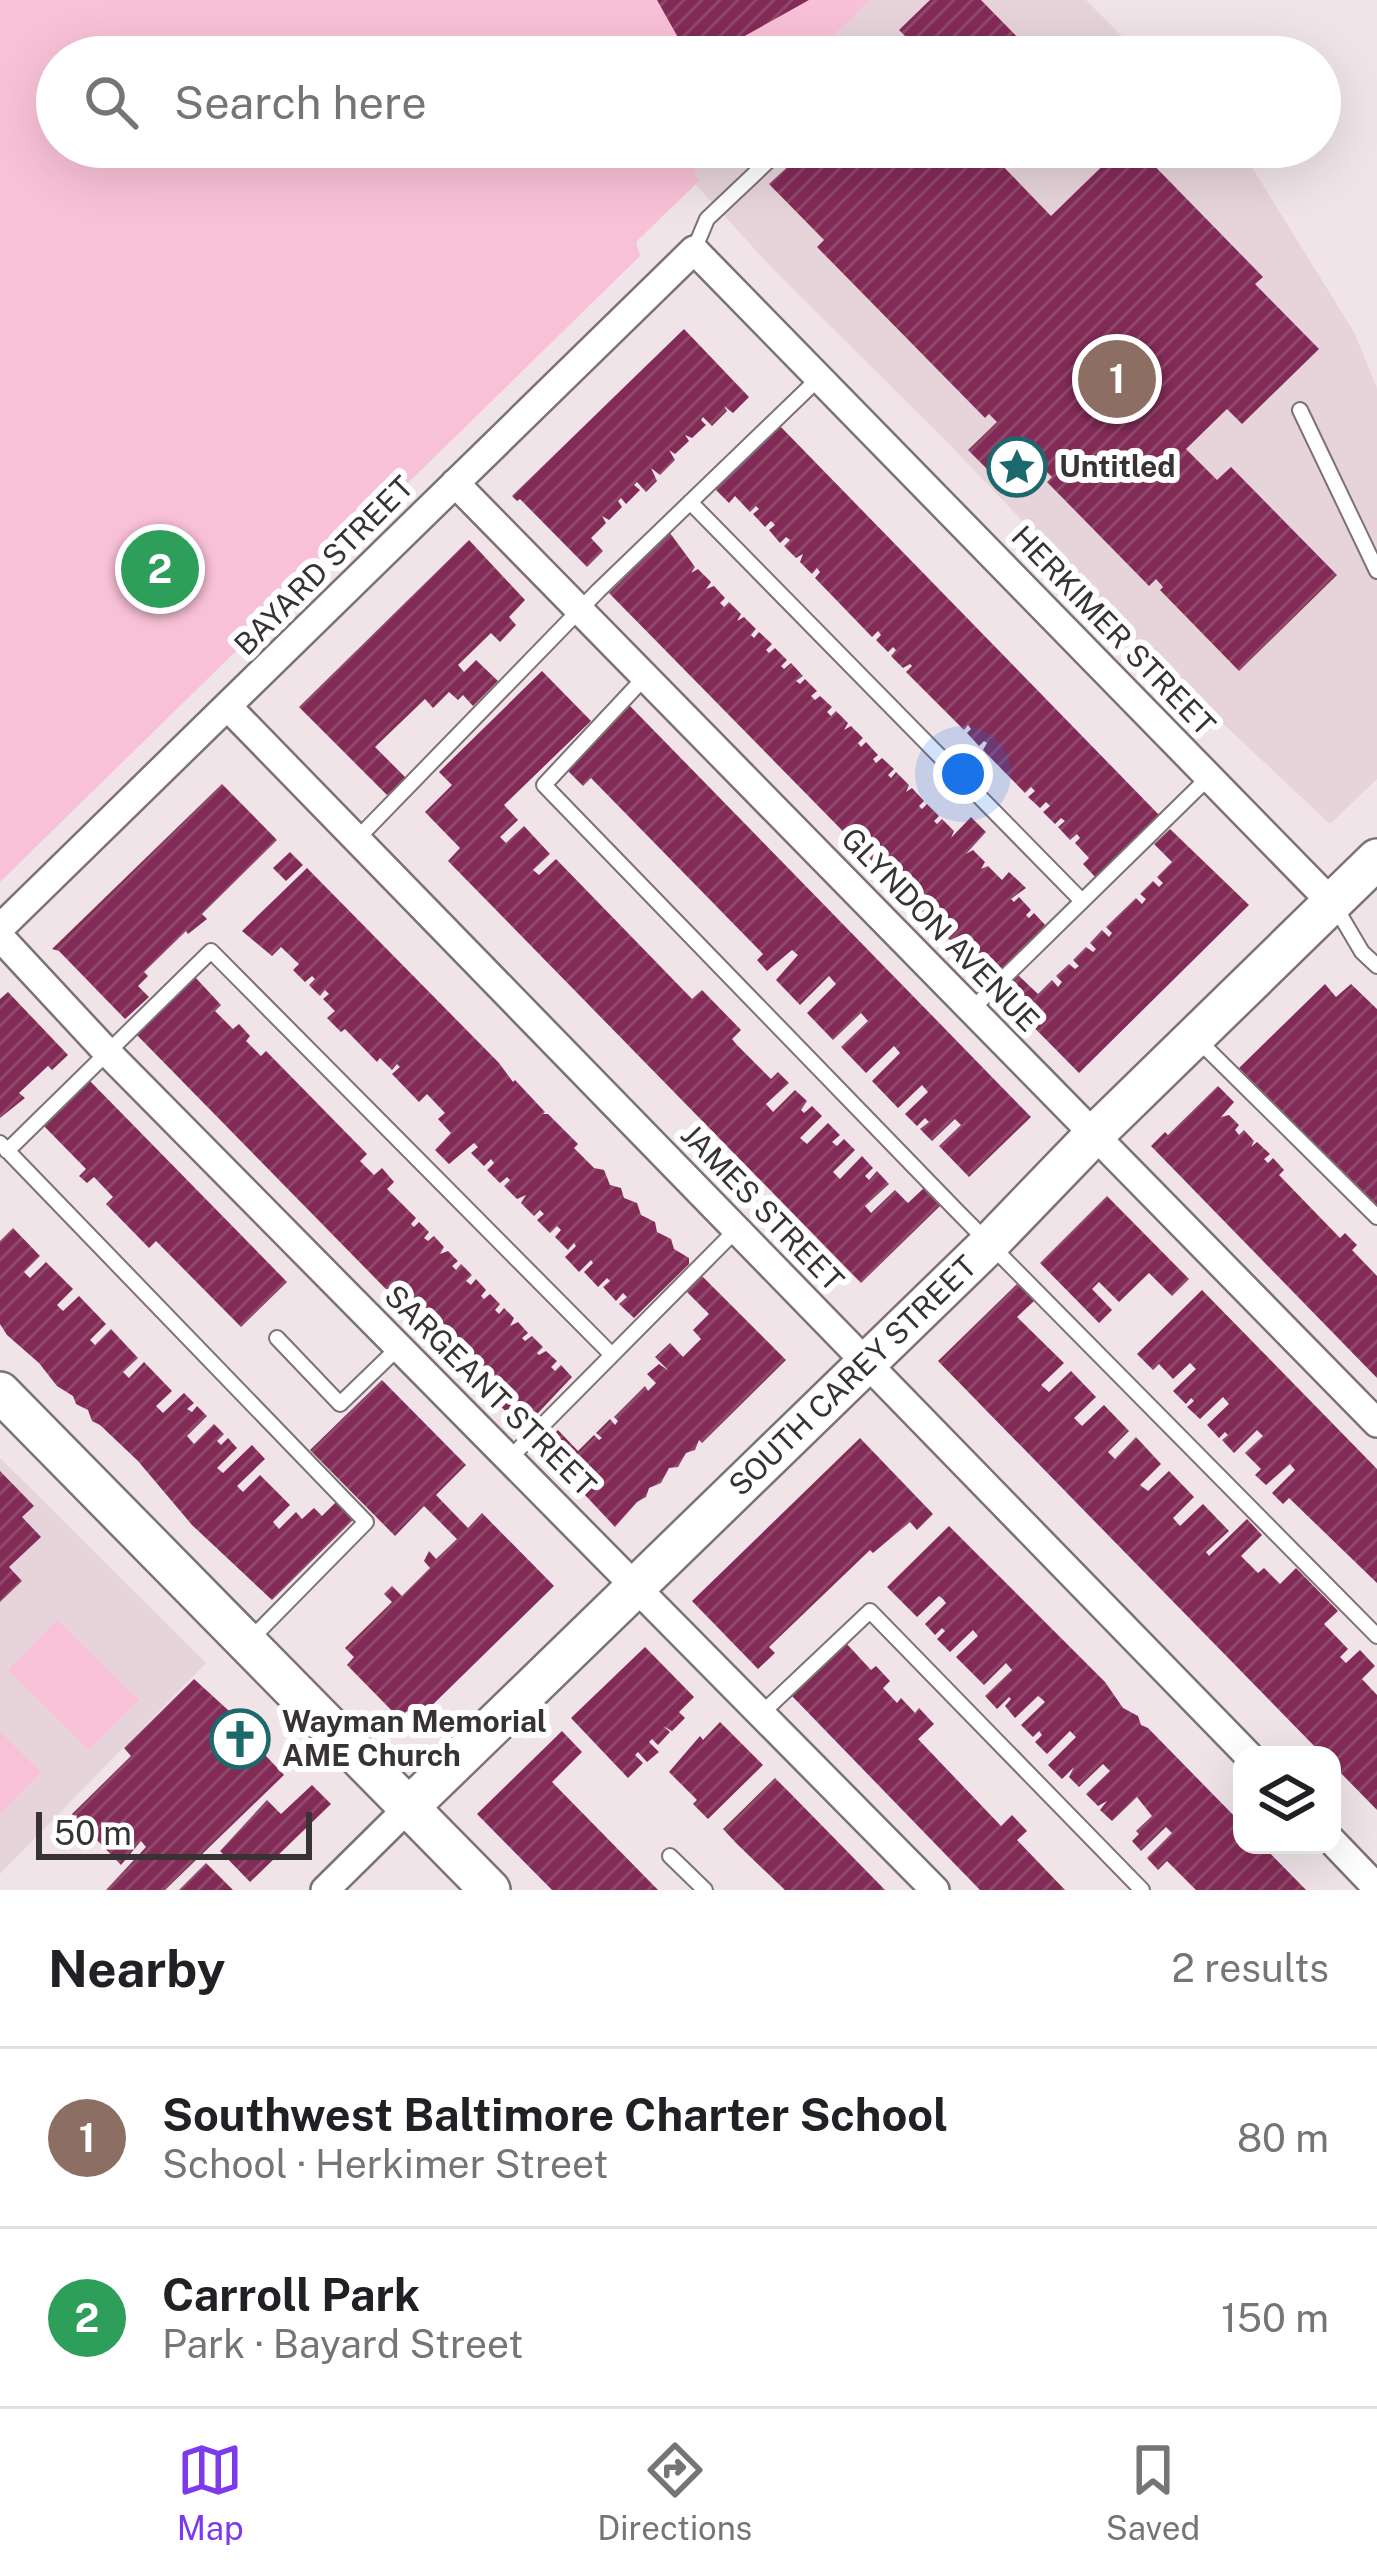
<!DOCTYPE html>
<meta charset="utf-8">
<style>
:root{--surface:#fff;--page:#f6f6f6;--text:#202124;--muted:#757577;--line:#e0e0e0;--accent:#7c3aed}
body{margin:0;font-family:"Public Sans",sans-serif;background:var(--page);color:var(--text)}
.controls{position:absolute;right:36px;bottom:36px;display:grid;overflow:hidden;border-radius:24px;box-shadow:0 12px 48px #0002}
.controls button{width:108px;height:108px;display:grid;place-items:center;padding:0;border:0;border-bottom:3px solid var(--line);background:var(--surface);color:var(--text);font:60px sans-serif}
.scale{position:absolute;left:36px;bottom:30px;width:276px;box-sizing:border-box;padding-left:12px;border:6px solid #373234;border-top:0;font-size:33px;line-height:42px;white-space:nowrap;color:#373234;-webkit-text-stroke:9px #fff;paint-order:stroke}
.you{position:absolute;left:963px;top:774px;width:42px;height:42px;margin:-30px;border:9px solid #fff;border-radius:50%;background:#1a73e8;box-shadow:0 0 0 18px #1a73e833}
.badge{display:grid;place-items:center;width:78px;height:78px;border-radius:50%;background:var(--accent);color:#fff;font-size:39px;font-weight:700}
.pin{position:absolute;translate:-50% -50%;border:6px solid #fff;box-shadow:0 3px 12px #0006}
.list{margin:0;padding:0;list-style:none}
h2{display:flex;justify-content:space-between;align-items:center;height:156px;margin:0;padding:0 48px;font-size:51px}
h2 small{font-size:39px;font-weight:400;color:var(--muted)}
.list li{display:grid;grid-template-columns:78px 1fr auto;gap:36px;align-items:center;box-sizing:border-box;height:180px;padding:0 48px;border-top:3px solid var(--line)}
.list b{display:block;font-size:45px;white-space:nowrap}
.list p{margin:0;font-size:39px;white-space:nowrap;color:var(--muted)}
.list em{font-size:39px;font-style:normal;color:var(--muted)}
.icon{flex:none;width:66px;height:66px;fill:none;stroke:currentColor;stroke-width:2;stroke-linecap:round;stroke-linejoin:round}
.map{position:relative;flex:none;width:1377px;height:1890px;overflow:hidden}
.search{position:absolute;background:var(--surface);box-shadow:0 12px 48px #0002;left:36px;right:36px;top:36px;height:132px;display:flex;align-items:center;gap:30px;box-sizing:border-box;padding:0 42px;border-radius:66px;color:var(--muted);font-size:45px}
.sheet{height:516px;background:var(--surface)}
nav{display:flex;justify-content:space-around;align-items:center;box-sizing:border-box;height:168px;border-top:3px solid var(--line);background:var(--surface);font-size:33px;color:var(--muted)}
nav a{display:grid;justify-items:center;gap:6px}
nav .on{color:var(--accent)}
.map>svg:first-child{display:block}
.built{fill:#e7d4db}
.park{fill:#f9c1d7}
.building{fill:url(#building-hatch);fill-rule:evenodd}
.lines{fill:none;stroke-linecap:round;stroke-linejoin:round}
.service-casing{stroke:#7c7175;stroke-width:18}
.minor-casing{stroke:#7c7175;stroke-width:32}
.secondary-casing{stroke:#7c7175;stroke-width:44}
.service{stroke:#fff;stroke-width:14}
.minor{stroke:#fff;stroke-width:27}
.secondary{stroke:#fff;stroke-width:39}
.labels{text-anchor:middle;stroke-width:12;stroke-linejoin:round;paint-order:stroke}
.poi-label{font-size:30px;font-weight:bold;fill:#373234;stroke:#fff;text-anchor:start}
.street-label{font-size:30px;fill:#373234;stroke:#fff}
</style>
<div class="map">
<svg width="1377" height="1890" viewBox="0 0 1377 1890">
<defs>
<pattern id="building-hatch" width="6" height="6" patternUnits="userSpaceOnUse" patternTransform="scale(3)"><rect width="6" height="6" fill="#832b57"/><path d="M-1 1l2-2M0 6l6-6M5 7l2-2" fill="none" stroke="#90496c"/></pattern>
</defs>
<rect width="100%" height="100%" fill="#f0e4e8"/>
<path class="built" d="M866,0H1086L1143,57H808Z
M716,147H1234L1248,161L1354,332L1377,388V779L1330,824L1152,657L951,446L770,266L687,175Z
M0,1458L206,1663L0,1874Z"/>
<path class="park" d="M0,0H870L811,57H57V147H720L693,173L700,180L636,242L640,256L0,882Z
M57,1620L139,1700L89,1750L8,1670Z
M0,1731L41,1772L0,1814Z"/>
<path class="building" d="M657,0H809L707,57H689Z
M930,0H981L1037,57H926L899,30Z
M809,147H970L989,167L996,159L1051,216L1122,147H1136L1263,277L1255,284L1319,349L1242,424L1227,409L1186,449L1217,480L1231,467L1337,575L1239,671L1160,590L1163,587L1156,579L1149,586L1047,482L1052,477L1043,468L1014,496L968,450L997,422L989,414L985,418L817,247L824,240L769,184ZM1017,452L1032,467L1015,483L1000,468Z
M684,329L749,397L733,413L724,406L727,411L712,426L703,417L701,420L706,425L692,438L685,435L689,441L675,454L669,450L675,460L660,475L651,468L657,481L646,492L637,482L634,485L640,490L626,504L621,498L618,501L622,507L609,520L602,516L606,523L591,538L603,551L587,567L520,499L517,501L512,496Z
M778,424L1161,817L1097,879L1083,864L1089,858L1075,843L1080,838L1077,834L1070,840L1058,827L1065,821L1061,818L1055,824L1043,812L1050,806L1046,802L1040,808L1028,797L1035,791L1031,787L1025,793L983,750L987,743L984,741L979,746L967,733L971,729L968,725L964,730L906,672L912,666L910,664L903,668L891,656L896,650L893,647L888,652L876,640L881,635L878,631L872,637L815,578L820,572L817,568L812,574L800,562L803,554L796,558L784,546L790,540L786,537L780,543L769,530L775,525L771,521L765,527L753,514L759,509L756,506L750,512L735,496L729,503L715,489Z
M670,533L695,567L691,573L698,569L711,582L706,589L714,586L725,598L720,603L724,607L729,602L741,614L737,621L744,617L756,629L751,635L754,638L759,632L772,644L766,650L769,653L775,648L787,660L781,666L784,669L791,663L803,676L796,681L800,684L805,679L817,691L811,696L815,700L820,696L832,707L827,712L831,716L836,711L848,723L844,730L851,726L863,738L858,743L861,747L866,742L878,755L873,759L876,763L882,758L894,769L888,775L891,778L896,772L909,785L906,792L912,788L924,801L919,806L922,809L927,804L939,816L934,821L937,824L942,819L954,831L951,838L971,817L986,832L966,854L973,850L985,862L981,869L988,866L1002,880L1009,872L1026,888L1011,899L1014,902L1019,897L1031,910L1026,915L1029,918L1034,913L1047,927L991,982L609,593Z
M469,540L525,600L509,617L516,625L500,642L491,633L458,665L464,672L476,660L498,681L473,706L463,695L458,700L449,692L433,708L425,699L375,747L406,778L387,795L299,707Z
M542,671L591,721L504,805L518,820L500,837L506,843L524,826L550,854L533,870L539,875L556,859L692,999L702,990L741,1030L732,1039L737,1045L771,1079L778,1072L789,1083L766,1104L773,1112L795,1090L807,1101L801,1110L804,1113L812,1106L822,1116L800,1138L807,1144L828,1123L840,1135L832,1142L837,1146L844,1139L855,1150L833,1172L840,1179L862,1156L873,1168L865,1176L869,1180L877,1171L889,1184L865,1206L871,1213L895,1190L908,1203L924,1188L941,1205L861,1283L448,861L460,848L425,812L452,785L439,772Z
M630,706L1031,1117L969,1177L939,1146L961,1125L955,1119L932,1141L920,1129L929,1122L925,1118L917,1126L905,1114L928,1092L922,1085L898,1108L872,1081L900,1053L894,1046L866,1073L841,1047L868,1021L861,1013L833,1040L807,1013L836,984L829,976L800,1005L776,980L798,955L792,950L767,971L757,960L763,954L591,778L583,786L566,769Z
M222,784L277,840L202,914L207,919L188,934L186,931L144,972L148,976L138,986L149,997L125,1019L59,951L52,949Z
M1170,829L1249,905L1079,1073L1000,993L1018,975L1038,994L1052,980L1058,987L1062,982L1056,976L1069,964L1075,969L1079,966L1073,960L1086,947L1093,952L1096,949L1090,943L1102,930L1109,937L1112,933L1106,927L1136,898L1142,904L1146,899L1140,894L1153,881L1159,887L1163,883L1157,877L1172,862L1154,844Z
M290,852L303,865L286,881L273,868Z
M307,868L499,1063L513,1082L515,1080L545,1112L543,1114H548L578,1144L574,1148L594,1168L604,1170L610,1185L621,1188L624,1198L637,1203L641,1215L655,1222L657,1232L671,1239L674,1249L689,1258V1264L634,1318L619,1304L627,1297L623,1293L616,1301L603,1287L610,1281L607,1278L598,1287L584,1272L593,1263L591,1260L579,1272L565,1257L576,1246L574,1243L568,1250L555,1237L561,1230L557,1226L550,1233L537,1220L544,1214L540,1210L534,1216L521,1203L526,1195L517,1199L504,1186L510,1180L507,1177L500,1183L487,1170L494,1163L491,1159L484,1166L471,1153L478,1147L474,1143L449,1164L435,1150L451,1133L438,1119L445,1113L427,1094L419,1102L392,1074L400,1067L397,1064L392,1070L380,1058L377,1062L345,1029L341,1032L327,1018L335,1011L323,999L329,994L325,990L320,996L309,985L315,979L312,976L305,982L293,970L299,964L281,947L272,956L242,931Z
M194,976L221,1005L215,1011L233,1029L239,1024L250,1036L246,1041L261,1056L266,1051L367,1154L360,1161L374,1175L382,1168L394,1182L387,1189L416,1218L411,1224L414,1227L419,1222L429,1232L424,1238L428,1241L434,1236L444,1247L440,1254L448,1251L458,1261L452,1266L456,1270L461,1264L472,1275L466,1281L471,1285L476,1279L486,1290L481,1296L484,1299L490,1294L500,1304L495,1310L499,1314L504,1308L514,1318L510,1326L518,1322L528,1333L522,1338L525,1341L532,1336L543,1347L537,1353L539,1355L546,1351L557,1361L551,1367L555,1371L561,1365L572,1377L523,1429L134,1032Z
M1325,984L1336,997L1351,984L1377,1009V1208L1239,1068Z
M8,992L68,1055L52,1070L48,1066L19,1093L25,1098L0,1118V999Z
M89,1080L287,1282L241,1327L156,1241L149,1248L106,1204L113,1197L94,1177L87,1183L79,1176L86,1169L43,1125Z
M1218,1086L1234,1102L1221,1117L1229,1115L1239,1125L1235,1130L1239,1135L1244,1130L1254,1141L1251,1147L1257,1142L1270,1154L1264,1159L1268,1163L1273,1158L1284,1170L1279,1175L1340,1238L1345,1233L1357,1245L1352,1250L1377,1276V1378L1151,1146L1165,1132L1168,1135Z
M1107,1196L1189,1279L1172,1296L1149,1273L1119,1302L1099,1282L1092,1289L1112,1310L1099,1323L1040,1263Z
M13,1228L40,1256L24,1272L30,1278L46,1262L73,1289L57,1305L63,1311L79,1296L106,1324L90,1340L95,1345L111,1329L138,1358L123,1372L129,1378L144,1362L172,1391L156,1406L163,1413L184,1393L194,1403L187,1409L192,1412L197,1406L207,1416L187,1436L194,1444L214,1424L224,1434L217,1441L221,1445L228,1438L237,1448L217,1468L223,1473L252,1445L265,1459L237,1486L243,1492L260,1475L290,1505L273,1522L279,1529L296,1512L302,1519L314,1508L322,1516L338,1500L355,1518L272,1600L192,1525L138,1461L100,1425L92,1421L88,1410L76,1404L73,1396L57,1386L39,1363L7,1335L0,1324V1241Z
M702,1276L786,1360L702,1443L699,1440L695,1450L686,1453L678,1467L669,1468L661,1483L649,1488L646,1497L637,1502L615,1527L540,1447L558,1430L578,1451L594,1435L599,1440L602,1438L596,1433L610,1419L615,1425L618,1421L614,1417L645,1386L648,1391L656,1383L647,1374L659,1364L669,1371L655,1357L670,1343L683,1357L701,1339L693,1330L709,1314L686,1291Z
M1017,1284L1034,1301L1017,1317L1064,1363L1041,1385L1049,1392L1071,1371L1096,1397L1074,1418L1082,1426L1104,1405L1129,1431L1108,1452L1115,1459L1136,1437L1161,1464L1140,1485L1148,1491L1169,1471L1194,1497L1173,1518L1180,1526L1203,1504L1229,1531L1206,1552L1209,1556L1247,1519L1262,1535L1241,1556L1258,1573L1264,1568L1280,1584L1296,1568L1338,1611L1324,1624L1348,1649L1340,1657L1346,1663L1360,1650L1375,1666L1362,1679L1377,1695V1810L1332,1764V1755L1320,1752L938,1361Z
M1202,1290L1377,1469V1583L1289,1498L1283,1504L1272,1493L1295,1470L1290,1464L1266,1485L1255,1475L1261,1469L1245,1453L1263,1436L1257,1430L1234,1453L1222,1440L1228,1435L1225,1432L1219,1438L1207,1425L1229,1404L1223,1397L1200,1419L1187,1407L1194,1401L1191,1398L1186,1404L1173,1391L1196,1369L1190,1363L1173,1379L1159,1364L1153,1370L1137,1354Z
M382,1380L466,1465L436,1495L468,1528L482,1513L554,1586L417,1720L407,1711L399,1718L347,1665L354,1657L345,1648L392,1602L384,1594L392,1586L402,1596L430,1568L424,1561L429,1551L436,1559L457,1539L424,1506L395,1536L310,1450Z
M860,1438L933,1514L917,1530L910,1522L873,1553L870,1550L769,1647L775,1653L758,1669L692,1601Z
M0,1471L34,1506L22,1517L41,1537L9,1567L22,1581L0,1602Z
M949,1526L1105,1682L1123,1708L1138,1716L1141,1725L1148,1728L1242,1824V1845H1262L1306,1890H1196L1167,1861L1158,1870L1147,1858L1172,1833L1166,1827L1141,1851L1132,1841L1139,1834L1136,1831L1152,1816L1137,1797L1112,1821L1100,1810L1107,1801L1098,1806L1086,1794L1110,1771L1103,1764L1079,1787L1069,1777L1074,1767L1062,1779L1048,1765L1076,1737L1070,1731L1047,1754L1035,1742L1042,1735L1039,1731L1033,1737L1021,1725L1045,1702L1042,1699L1038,1696L1015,1718L1005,1706L1011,1699L1009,1697L997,1709L985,1696L1012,1670L1006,1663L984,1685L956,1657L978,1636L973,1630L950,1652L937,1639L945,1631L942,1628L935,1635L925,1624L946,1603L943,1599L939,1596L917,1617L887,1587Z
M845,1642L871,1670L876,1666L890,1681L883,1688L897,1703L901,1698L915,1713L919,1708L934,1724L918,1739L1001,1826L1012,1815L1027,1831L1017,1840L1065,1890H980L790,1694Z
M645,1647L694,1697L679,1712L685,1718L672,1731L663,1726L670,1732L658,1745L652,1739L649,1742L659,1752L647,1762L638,1752L635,1755L643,1763L628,1778L571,1718Z
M194,1679L239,1720L235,1723L284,1775L165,1890H106L146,1847L141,1841L121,1865L72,1814L131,1756L124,1748Z
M720,1722L763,1765L708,1819L693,1804L697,1800L669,1772L700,1736L703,1740Z
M562,1731L582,1752L552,1782L658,1890H552L477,1814Z
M775,1778L790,1793L885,1890H785L737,1844L723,1829Z
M312,1785L331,1804L250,1882L220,1851L267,1800L281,1814Z
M206,1863L233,1890H179Z"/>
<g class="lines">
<defs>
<path id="service" d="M694,250L707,219L783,147
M1300,410L1377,571
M690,502L1082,901
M646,676L544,785L956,1210L1377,1636
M357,839L598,591L819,378
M1336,908L1362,952L1377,966
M971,1010L1209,777
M1198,1040L1377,1217
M0,1143L366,1522L251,1639
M7,1151L211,951L612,1355
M277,1338L340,1404L400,1346
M510,1458L737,1229
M761,1714L870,1611L1142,1890
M670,1856L705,1890"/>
<path id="minor" d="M455,483L1377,1423
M228,707L1248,1755
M0,928L694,250L1333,904
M0,937L106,1051L935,1890
M1332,1841L1377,1888
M325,1890L409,1807"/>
<path id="secondary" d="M0,1392L490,1890
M409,1807L989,1244L1094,1135L1377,859"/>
</defs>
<use href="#service" class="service-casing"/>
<use href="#minor" class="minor-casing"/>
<use href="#secondary" class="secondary-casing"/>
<use href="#service" class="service"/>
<use href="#minor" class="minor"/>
<use href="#secondary" class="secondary"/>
</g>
<defs>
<symbol id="sight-ring" viewBox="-11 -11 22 22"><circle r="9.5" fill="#fff" stroke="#1c696d" stroke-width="1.5"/><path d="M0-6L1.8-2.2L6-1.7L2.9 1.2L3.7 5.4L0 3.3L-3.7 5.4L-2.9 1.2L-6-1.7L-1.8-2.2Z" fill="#1c696d"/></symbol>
<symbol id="church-ring" viewBox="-11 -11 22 22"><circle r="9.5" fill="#fff" stroke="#1c696d" stroke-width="1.5"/><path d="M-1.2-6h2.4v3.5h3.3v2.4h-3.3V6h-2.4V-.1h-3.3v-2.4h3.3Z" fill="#1c696d"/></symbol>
</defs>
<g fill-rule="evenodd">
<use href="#sight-ring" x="984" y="434" width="66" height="66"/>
<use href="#church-ring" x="207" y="1706" width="66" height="66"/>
</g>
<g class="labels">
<g class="poi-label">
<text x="1059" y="477">Untitled</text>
<text x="282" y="1732">Wayman Memorial<tspan x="282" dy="34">AME Church</tspan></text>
</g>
<g class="street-label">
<text transform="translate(324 566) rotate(-45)" y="10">BAYARD STREET</text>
<text transform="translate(1113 631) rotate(46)" y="10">HERKIMER STREET</text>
<text transform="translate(940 930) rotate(46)" y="10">GLYNDON AVENUE</text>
<text transform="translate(762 1208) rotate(46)" y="10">JAMES STREET</text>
<text transform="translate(853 1376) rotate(-44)" y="10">SOUTH CAREY STREET</text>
<text transform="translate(490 1391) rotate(45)" y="10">SARGEANT STREET</text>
</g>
</g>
</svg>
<div class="controls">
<button><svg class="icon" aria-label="layers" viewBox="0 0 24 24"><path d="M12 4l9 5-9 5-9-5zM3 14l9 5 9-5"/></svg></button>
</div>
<div class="scale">50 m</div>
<div class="you"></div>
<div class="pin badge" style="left:1117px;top:379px;background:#8d6e63">1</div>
<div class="pin badge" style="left:160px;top:569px;background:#2e9e5b">2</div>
<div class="search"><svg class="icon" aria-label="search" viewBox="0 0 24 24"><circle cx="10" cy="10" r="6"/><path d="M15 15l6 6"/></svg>Search here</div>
</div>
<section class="sheet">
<h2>Nearby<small>2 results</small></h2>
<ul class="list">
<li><span class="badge" style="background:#8d6e63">1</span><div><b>Southwest Baltimore Charter School</b><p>School · Herkimer Street</p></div><em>80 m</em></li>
<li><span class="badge" style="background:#2e9e5b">2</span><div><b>Carroll Park</b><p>Park · Bayard Street</p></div><em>150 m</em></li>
</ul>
</section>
<nav>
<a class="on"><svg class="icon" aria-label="map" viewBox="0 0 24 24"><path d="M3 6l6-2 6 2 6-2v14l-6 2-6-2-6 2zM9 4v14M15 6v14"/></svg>Map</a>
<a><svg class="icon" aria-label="directions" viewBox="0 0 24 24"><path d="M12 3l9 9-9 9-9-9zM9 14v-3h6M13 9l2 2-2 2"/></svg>Directions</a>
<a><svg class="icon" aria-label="saved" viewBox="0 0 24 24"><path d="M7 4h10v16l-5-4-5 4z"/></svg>Saved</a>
</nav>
